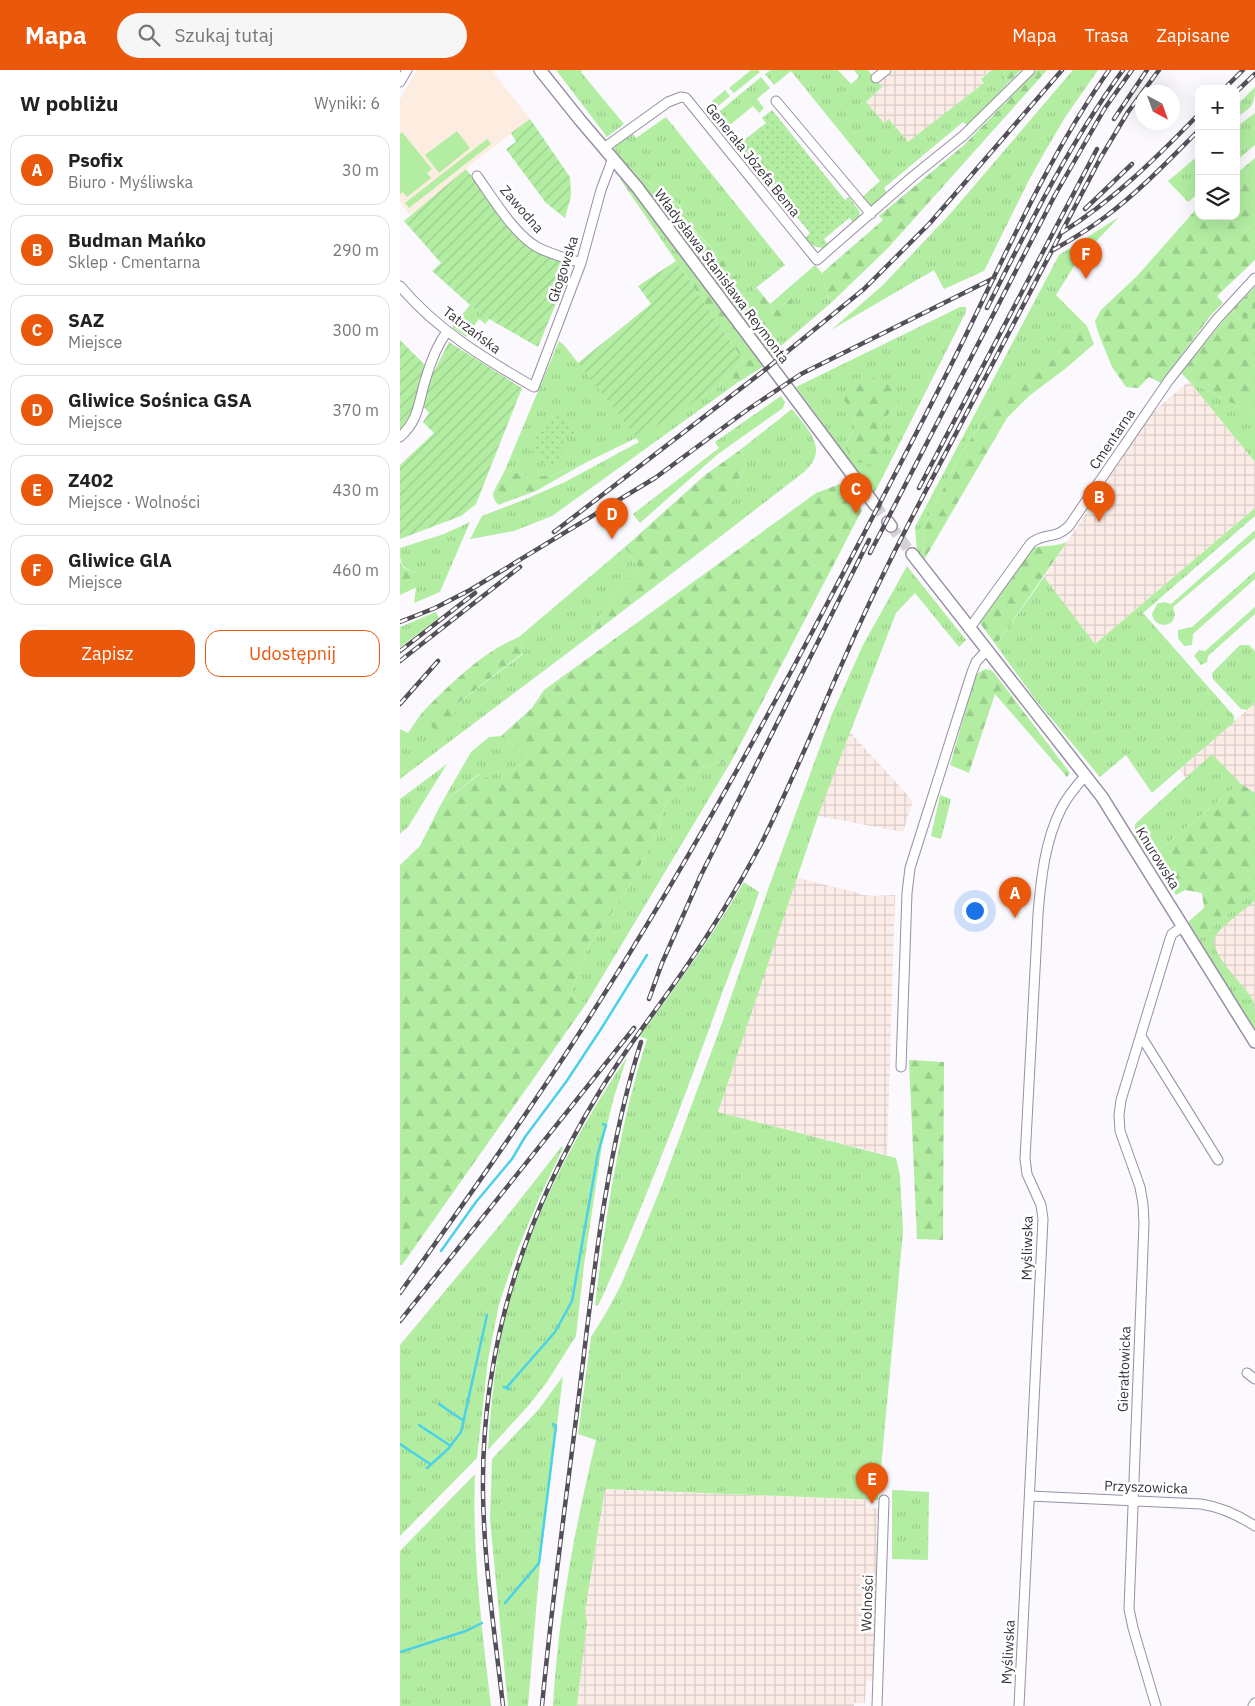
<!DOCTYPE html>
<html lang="pl">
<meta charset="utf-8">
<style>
:root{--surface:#fff;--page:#f6f6f6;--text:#222;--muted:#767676;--line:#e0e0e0;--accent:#ea580c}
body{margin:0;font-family:"IBM Plex Sans",sans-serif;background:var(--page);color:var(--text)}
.controls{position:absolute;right:15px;top:15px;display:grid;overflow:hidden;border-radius:10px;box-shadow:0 5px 20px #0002}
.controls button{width:45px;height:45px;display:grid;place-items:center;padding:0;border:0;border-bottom:1px solid var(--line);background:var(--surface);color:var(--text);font:25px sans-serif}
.compass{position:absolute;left:735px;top:15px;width:45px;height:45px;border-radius:50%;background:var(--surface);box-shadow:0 5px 20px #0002;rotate:139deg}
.you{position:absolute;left:574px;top:840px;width:18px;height:18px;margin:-12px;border:4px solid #fff;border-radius:50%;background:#1a73e8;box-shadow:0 0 0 8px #1a73e833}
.badge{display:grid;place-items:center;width:32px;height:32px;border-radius:50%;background:var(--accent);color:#fff;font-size:16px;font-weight:700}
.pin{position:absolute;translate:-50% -41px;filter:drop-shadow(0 1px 2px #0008)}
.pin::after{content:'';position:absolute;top:26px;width:18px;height:15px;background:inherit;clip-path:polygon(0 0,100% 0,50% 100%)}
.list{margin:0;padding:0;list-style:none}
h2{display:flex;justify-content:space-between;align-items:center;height:65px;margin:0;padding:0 20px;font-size:21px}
h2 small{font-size:16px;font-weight:400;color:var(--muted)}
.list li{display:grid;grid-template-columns:32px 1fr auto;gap:15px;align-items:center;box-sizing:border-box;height:70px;margin:0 10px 10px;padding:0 10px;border:1px solid var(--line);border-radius:15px}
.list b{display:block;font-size:19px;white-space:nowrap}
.list p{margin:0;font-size:16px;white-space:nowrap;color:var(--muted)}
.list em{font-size:16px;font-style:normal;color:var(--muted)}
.actions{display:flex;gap:10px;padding:15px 20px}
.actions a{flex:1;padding:11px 0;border:1px solid var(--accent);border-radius:15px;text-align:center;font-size:18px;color:var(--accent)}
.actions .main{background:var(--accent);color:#fff}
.icon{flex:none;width:28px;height:28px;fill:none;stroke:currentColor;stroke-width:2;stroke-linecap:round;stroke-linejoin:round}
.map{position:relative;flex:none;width:855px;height:1636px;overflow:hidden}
header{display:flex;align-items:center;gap:30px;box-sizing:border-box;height:70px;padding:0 25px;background:var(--accent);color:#fff}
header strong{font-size:24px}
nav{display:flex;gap:28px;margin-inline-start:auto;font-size:18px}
.search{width:350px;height:45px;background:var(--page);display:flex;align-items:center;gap:12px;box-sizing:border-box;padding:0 18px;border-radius:28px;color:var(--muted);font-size:19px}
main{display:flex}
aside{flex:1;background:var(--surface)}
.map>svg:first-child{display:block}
.industrial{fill:url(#industrial-grid)}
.education{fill:#fdede1}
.grass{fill:url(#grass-tufts);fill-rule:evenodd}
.forest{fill:url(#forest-firs)}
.cemetery{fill:url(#cemetery-stones)}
.park{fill:url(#park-dots)}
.garden{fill:url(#garden-furrows)}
.pitch{fill:#b2eda2}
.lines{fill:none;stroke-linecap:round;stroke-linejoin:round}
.stream{stroke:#4bd1e8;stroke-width:2.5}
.tertiary-tunnel{stroke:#d4d2d7;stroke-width:11;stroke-dasharray:11 5.5;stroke-linecap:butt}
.minor-casing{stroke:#998fa4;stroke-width:11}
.tertiary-casing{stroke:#998fa4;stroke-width:14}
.minor{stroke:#fff;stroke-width:9}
.tertiary{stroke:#fff;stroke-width:11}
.rail-casing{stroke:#545059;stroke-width:4.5}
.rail{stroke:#fff;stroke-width:2.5;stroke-dasharray:8;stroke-linecap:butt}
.labels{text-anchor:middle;stroke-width:5;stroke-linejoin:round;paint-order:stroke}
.street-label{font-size:14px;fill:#38343d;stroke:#fff}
</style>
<header>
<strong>Mapa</strong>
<div class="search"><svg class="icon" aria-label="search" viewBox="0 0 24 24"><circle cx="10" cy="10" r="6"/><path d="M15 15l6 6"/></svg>Szukaj tutaj</div>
<nav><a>Mapa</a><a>Trasa</a><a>Zapisane</a></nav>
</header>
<main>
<aside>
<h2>W pobliżu<small>Wyniki: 6</small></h2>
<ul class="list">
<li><span class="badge">A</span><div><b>Psofix</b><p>Biuro · Myśliwska</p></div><em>30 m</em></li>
<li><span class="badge">B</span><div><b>Budman Mańko</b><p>Sklep · Cmentarna</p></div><em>290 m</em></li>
<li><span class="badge">C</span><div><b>SAZ</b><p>Miejsce</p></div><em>300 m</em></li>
<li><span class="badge">D</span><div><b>Gliwice Sośnica GSA</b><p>Miejsce</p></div><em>370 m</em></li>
<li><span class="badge">E</span><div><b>Z402</b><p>Miejsce · Wolności</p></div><em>430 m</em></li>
<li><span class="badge">F</span><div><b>Gliwice GlA</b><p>Miejsce</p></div><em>460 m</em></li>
</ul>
<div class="actions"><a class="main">Zapisz</a><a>Udostępnij</a></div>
</aside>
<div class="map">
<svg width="855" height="1636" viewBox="0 0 855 1636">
<defs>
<pattern id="industrial-grid" width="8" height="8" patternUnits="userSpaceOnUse" patternTransform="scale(1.25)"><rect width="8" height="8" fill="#fcece7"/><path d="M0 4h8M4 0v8" fill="none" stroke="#d9cbc7"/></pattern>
<pattern id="grass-tufts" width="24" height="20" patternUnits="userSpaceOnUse" patternTransform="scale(1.25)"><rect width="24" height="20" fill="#b2eda2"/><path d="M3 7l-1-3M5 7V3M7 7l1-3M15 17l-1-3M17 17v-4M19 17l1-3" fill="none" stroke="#9acc8c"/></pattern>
<pattern id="forest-firs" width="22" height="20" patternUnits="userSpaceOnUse" patternTransform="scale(1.25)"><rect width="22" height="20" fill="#b2eda2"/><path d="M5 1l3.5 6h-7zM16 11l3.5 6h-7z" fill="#9acc8c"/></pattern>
<pattern id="cemetery-stones" width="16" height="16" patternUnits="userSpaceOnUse" patternTransform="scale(1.25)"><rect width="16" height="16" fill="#b2eda2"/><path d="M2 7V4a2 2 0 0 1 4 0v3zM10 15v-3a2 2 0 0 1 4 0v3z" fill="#9acc8c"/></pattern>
<pattern id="park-dots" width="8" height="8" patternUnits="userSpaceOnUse" patternTransform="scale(1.25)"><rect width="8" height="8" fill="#b2eda2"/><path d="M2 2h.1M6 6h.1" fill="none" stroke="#9acc8c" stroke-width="1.8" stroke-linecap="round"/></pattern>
<pattern id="garden-furrows" width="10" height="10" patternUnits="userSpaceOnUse" patternTransform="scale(1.25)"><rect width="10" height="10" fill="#b2eda2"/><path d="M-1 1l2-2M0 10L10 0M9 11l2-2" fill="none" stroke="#9acc8c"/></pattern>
</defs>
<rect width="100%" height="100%" fill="#fbf9fe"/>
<path class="industrial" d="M494,0H592L581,8L584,13L508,73L489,49L484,53L466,32L482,17L478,13Z
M789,311L855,392V438L695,574L644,507L751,344Z
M855,633V786L779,700Z
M449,661L513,731L503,762L418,746Z
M397,807L413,812L456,822L462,825L473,826L495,825L487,1085L318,1042Z
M855,823V954L803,870Z
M205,1419L466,1430V1437L478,1438L474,1606L471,1611H466L465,1633H454V1636H177L187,1552L185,1541Z"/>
<path class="education" d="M17,0H92L130,49L76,90L53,111L10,145L0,132V29Z"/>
<path class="grass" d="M156,0H182L181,2L224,54L207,67Z
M351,0H358L360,2L334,23L329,18Z
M371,0H438L451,14L459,7L454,0H468L482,17L466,32L484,53L489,49L508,72L584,13L581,9L592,0H608L603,5L608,13L568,56L563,52L484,118L487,123L469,139L461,128L480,111L391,1L374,15L365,4Z
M673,0H698L666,46L647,78L629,110L584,201L544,219L534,200L431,260L482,216L550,144Z
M361,7L370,18L357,29L364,38L359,43L353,36L325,59L314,46Z
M855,17C855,37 851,37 836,48V36Z
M325,20L330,26L309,44L304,38Z
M855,43V75L836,91V57Z
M266,47L385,195L348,224L323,191L279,143L282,138L258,114L253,116L231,99L230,101L214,83L215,75L232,63L236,68Z
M799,85V123L788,132L768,111Z
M222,108L281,186L276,191L220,109Z
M237,109L308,192L352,252L355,259L392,228L372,243L370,234L415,195L422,203L427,224L432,232L381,276L378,282L371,287Z
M719,147L676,193L656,225L687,256L677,260L611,313L589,341L560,386L523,458L524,490L517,482L515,457L659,185Z
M70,235L89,249L85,254L79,249L66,267L52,257Z
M560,237H566V242L474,424L396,317ZM499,332L480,354L445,376L454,359L455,344Z
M159,271L164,275L237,367L320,315L330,304L337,313L152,446L114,461L70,469L82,446L126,429L165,412L239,372L236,368L185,393L150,406H129L105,400Z
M789,311L855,345V392Z
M381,326L385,332L383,338L318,384L240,453L233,444L319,378L315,372Z
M392,339C408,360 430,379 404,402L334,456V419L347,393L340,380Z
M855,438V446L743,543L834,646V652L752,723L726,685L700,707L635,629L596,575L644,507L695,574Z
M70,452L40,522L14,533L18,503C1,497 0,496 0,478L44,464Z
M855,460V468L773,537L775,545L772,552C763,558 754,554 752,544L757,534L764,532L771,534Z
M225,477L238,497L192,556L194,563L0,709V659L8,663L21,644L40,665L53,637L123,584L119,567Z
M507,496L566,570L559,577L515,523L496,543L418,746L318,1042L496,1088L500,1105L503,1162L478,1430L205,1419L185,1541L187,1552L177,1636H153C158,1546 175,1457 196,1370L178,1364L191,1267L206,1243L221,1215L262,1115L322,953L367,822L432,644L463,575Z
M855,501V509L793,564L792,575L784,576L778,568V560L792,557Z
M855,537V544L808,586L807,592L801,595L794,586L799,580L805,581Z
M36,542L39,548L0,577V557Z
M840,575H849L855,581V633L847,640L841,639L813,609L812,603Z
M101,666L130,688L94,712L79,704L41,734L71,682L89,667Z
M812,684L840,713L751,787L735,768V754Z
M332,690L186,934L170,924L187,879L229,817L258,759L266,732L302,698Z
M47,694L8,757L0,764V729Z
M540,725L551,729L541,769L531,766Z
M344,812L359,822C346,862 330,901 316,940C280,1040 243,1139 198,1236L195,1235C206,1144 219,1056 247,969L239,966C277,917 312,866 344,812Z
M855,820V831C845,839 821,856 815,867C807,883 848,917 854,932C855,939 855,951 855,959L798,870Z
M227,987L214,1027L202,1075L184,1195L176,1266L147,1312L129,1335L88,1380C91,1334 95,1289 106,1244C129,1152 174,1065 227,987Z
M162,1076L163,1078L141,1124L117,1181L99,1234L88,1290L77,1388L0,1466V1275L104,1150Z
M163,1306L140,1493L128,1636H108L90,1450L92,1389L139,1339Z
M75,1404C72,1482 82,1559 91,1636H0V1481Z
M492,1420L529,1422L528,1490L492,1489Z"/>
<path class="forest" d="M608,0H621L608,13L603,5Z
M637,0H647L488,178L432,232L427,224L422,203L483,150L479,146L564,75Z
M855,88V190L817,226L823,233L811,245L761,313L749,307L738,318L726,317L712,297L699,265L695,251L701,240L737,206L799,136V146H836V104Z
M231,99L253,116L258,114L282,139L279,144L323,191L348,223L357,218L370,234L372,243L392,228V234L382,260L371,263L359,255L355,259L352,252L308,192L230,101Z
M281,186L364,296L337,313L330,304L343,290L276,191Z
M832,240L855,271V345L789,311L781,303Z
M687,256L694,274L665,299L629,326L607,348L524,490L523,458L560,386L589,341L611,313L627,298L677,260Z
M473,308L495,314L499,332L480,354L491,367L476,396L453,391L445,376L454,359L455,344L442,328L450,315Z
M340,380L347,393L334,419V456L194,563L192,556L238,497L225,477L305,405Z
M185,393L136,421L98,435L94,429L93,423L105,400L129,406H150Z
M440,414L462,440L332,690L302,698L266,732L258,759L229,817L187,879L170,924L186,934L2,1195H0V795L20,776L41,734L80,704L94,712L130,688L101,666L132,638L144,620L416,423Z
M667,472L596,575L579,552L631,478C644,475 655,477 667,472Z
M0,492L4,498L18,503L17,517L0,525Z
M119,567L123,583L53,637L57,655L40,666L21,644C48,616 82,582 119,567Z
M585,599L591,600L595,604L670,703L667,707L595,624L569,703L550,695L574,611L577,604Z
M840,713L855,723V820L798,870L788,852L804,838L802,823L785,820L776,825L751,787Z
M509,990L544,992L543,1170L517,1169Z"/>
<path class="cemetery" d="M855,217V271L832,240Z"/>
<path class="park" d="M372,40L445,130L449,127L460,142L459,148L454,153L449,148L424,169L428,175L423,178C414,177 410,175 405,168L410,163L338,75L366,53L362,48Z
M158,340L177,360L160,376C171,397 144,405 139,385L130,382L138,359Z"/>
<path class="garden" d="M130,49L170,107L171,126L165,148L146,133L106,79L116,72L111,63Z
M66,99L110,156L137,182L169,194L171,197L138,277L89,249L70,235L32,201L41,193L4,151Z
M276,191L343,290L320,315L237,368L178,293L251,234L238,216Z
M0,270L26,296L10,349L0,360Z
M49,272L122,318L76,434L61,446L0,469V395L34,363L23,352L29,343L22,335L29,311Z"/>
<path class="pitch" d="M57,61L70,78L39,103L25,85Z
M2,62L32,99L27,103L31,108L7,127L3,122L0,124V64Z
M87,69L91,74L9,138L5,133Z"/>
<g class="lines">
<path class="stream" d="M41,1181L76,1132L112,1089L125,1067L166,1012L201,959L247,885
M104,1317L109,1319
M107,1317L155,1262L172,1231L198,1083L206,1055L203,1054
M39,1334L64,1351
M19,1355L51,1376
M0,1374L30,1394
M27,1398L48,1379L61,1362L87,1245
M105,1533L139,1493L156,1356L153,1354
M0,1582L66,1561L82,1553"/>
<path class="tertiary-tunnel" d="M475,435L488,452
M491,456L512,484"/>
<defs>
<path id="minor" d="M476,8L486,0
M0,12L7,0
M376,31L471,144
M204,78L268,32L281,27L286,28L417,190L512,107L564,65L630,0
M77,106C92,127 114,164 137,177C150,184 166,188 181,193
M0,216C37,260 85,289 134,317L181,193L201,120L213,88
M0,367C19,350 18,334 25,311C30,294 36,276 47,262
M569,559L631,473C645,462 655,470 669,456L769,310L817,249L855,208
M741,966L818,1090
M501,997L507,823L510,798L572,602L576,592L587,580
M847,1303L855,1309
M630,1426L801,1434C821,1437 838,1445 855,1456
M477,1636L484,1430
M619,1636L643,1149L641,1135L627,1104L625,1089L638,844C641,808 645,771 661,739C667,727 677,715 686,705
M756,1636L733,1558L729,1539L744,1153L743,1134L740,1117L720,1061L719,1045L721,1030L770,869L772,864L783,856
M853,1636L855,1633"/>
<path id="tertiary" d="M140,0L180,50L237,117L475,435
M488,452L491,456
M512,484L702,727L855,972"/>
</defs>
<use href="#minor" class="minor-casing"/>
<use href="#tertiary" class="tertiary-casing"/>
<use href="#minor" class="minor"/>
<use href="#tertiary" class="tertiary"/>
<defs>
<path id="rail" d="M824,19L843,0
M836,22L855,4
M714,49L747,0
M685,139L732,94
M661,163C713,131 756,88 799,44
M653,180C671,170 689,159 705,147C740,121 769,90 799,60
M587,238C628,157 669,74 723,0
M519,418L697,79
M154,462L366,299L464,219L530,153L662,0
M470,483L655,125L705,38L732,0
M0,552L35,538L70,520L255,408L347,340L401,304L594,208
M0,581L75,523
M0,591L120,497
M0,634L38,591
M249,929L262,893L301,805L469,470
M0,1223C62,1136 124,1049 182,959C270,822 351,679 427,534C473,446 520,358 564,269C609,177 650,84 709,0
M0,1251L234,958
M103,1636C95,1565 84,1494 83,1423C81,1280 123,1148 197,1026C223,982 255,942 284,900C312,860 337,819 360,776C404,689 437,598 480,511C512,445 548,379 582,314C622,238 661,162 701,87L728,42L759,0
M142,1636C152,1529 167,1423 180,1317C194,1201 206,1084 241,972"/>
</defs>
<use href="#rail" class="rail-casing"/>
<use href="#rail" class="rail"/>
</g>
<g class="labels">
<g class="street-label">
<text transform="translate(353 90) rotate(51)" y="5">Generała Józefa Bema</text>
<text transform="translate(122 139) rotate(49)" y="5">Zawodna</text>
<text transform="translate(163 199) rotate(-72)" y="5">Głogowska</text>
<text transform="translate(322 206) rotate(53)" y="5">Władysława Stanisława Reymonta</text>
<text transform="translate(72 260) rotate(37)" y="5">Tatrzańska</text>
<text transform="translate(712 369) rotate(-56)" y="5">Cmentarna</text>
<text transform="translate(758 788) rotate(58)" y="5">Knurowska</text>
<text transform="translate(627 1178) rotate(-89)" y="5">Myśliwska</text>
<text transform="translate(724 1299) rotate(-88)" y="5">Gierałtowicka</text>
<text transform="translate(746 1417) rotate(2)" y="5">Przyszowicka</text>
<text transform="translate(467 1533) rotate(-88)" y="5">Wolności</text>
<text transform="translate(608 1582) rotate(-87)" y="5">Myśliwska</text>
</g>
</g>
</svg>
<div class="controls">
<button>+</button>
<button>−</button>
<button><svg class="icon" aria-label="layers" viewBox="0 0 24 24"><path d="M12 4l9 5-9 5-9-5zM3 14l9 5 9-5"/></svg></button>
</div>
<svg class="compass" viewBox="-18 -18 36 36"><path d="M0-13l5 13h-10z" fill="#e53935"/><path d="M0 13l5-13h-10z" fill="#767676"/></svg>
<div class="you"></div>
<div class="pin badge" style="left:615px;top:848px">A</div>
<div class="pin badge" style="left:699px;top:452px">B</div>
<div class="pin badge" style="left:456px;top:444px">C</div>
<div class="pin badge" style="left:212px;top:469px">D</div>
<div class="pin badge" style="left:472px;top:1434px">E</div>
<div class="pin badge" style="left:686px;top:209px">F</div>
</div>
</main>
